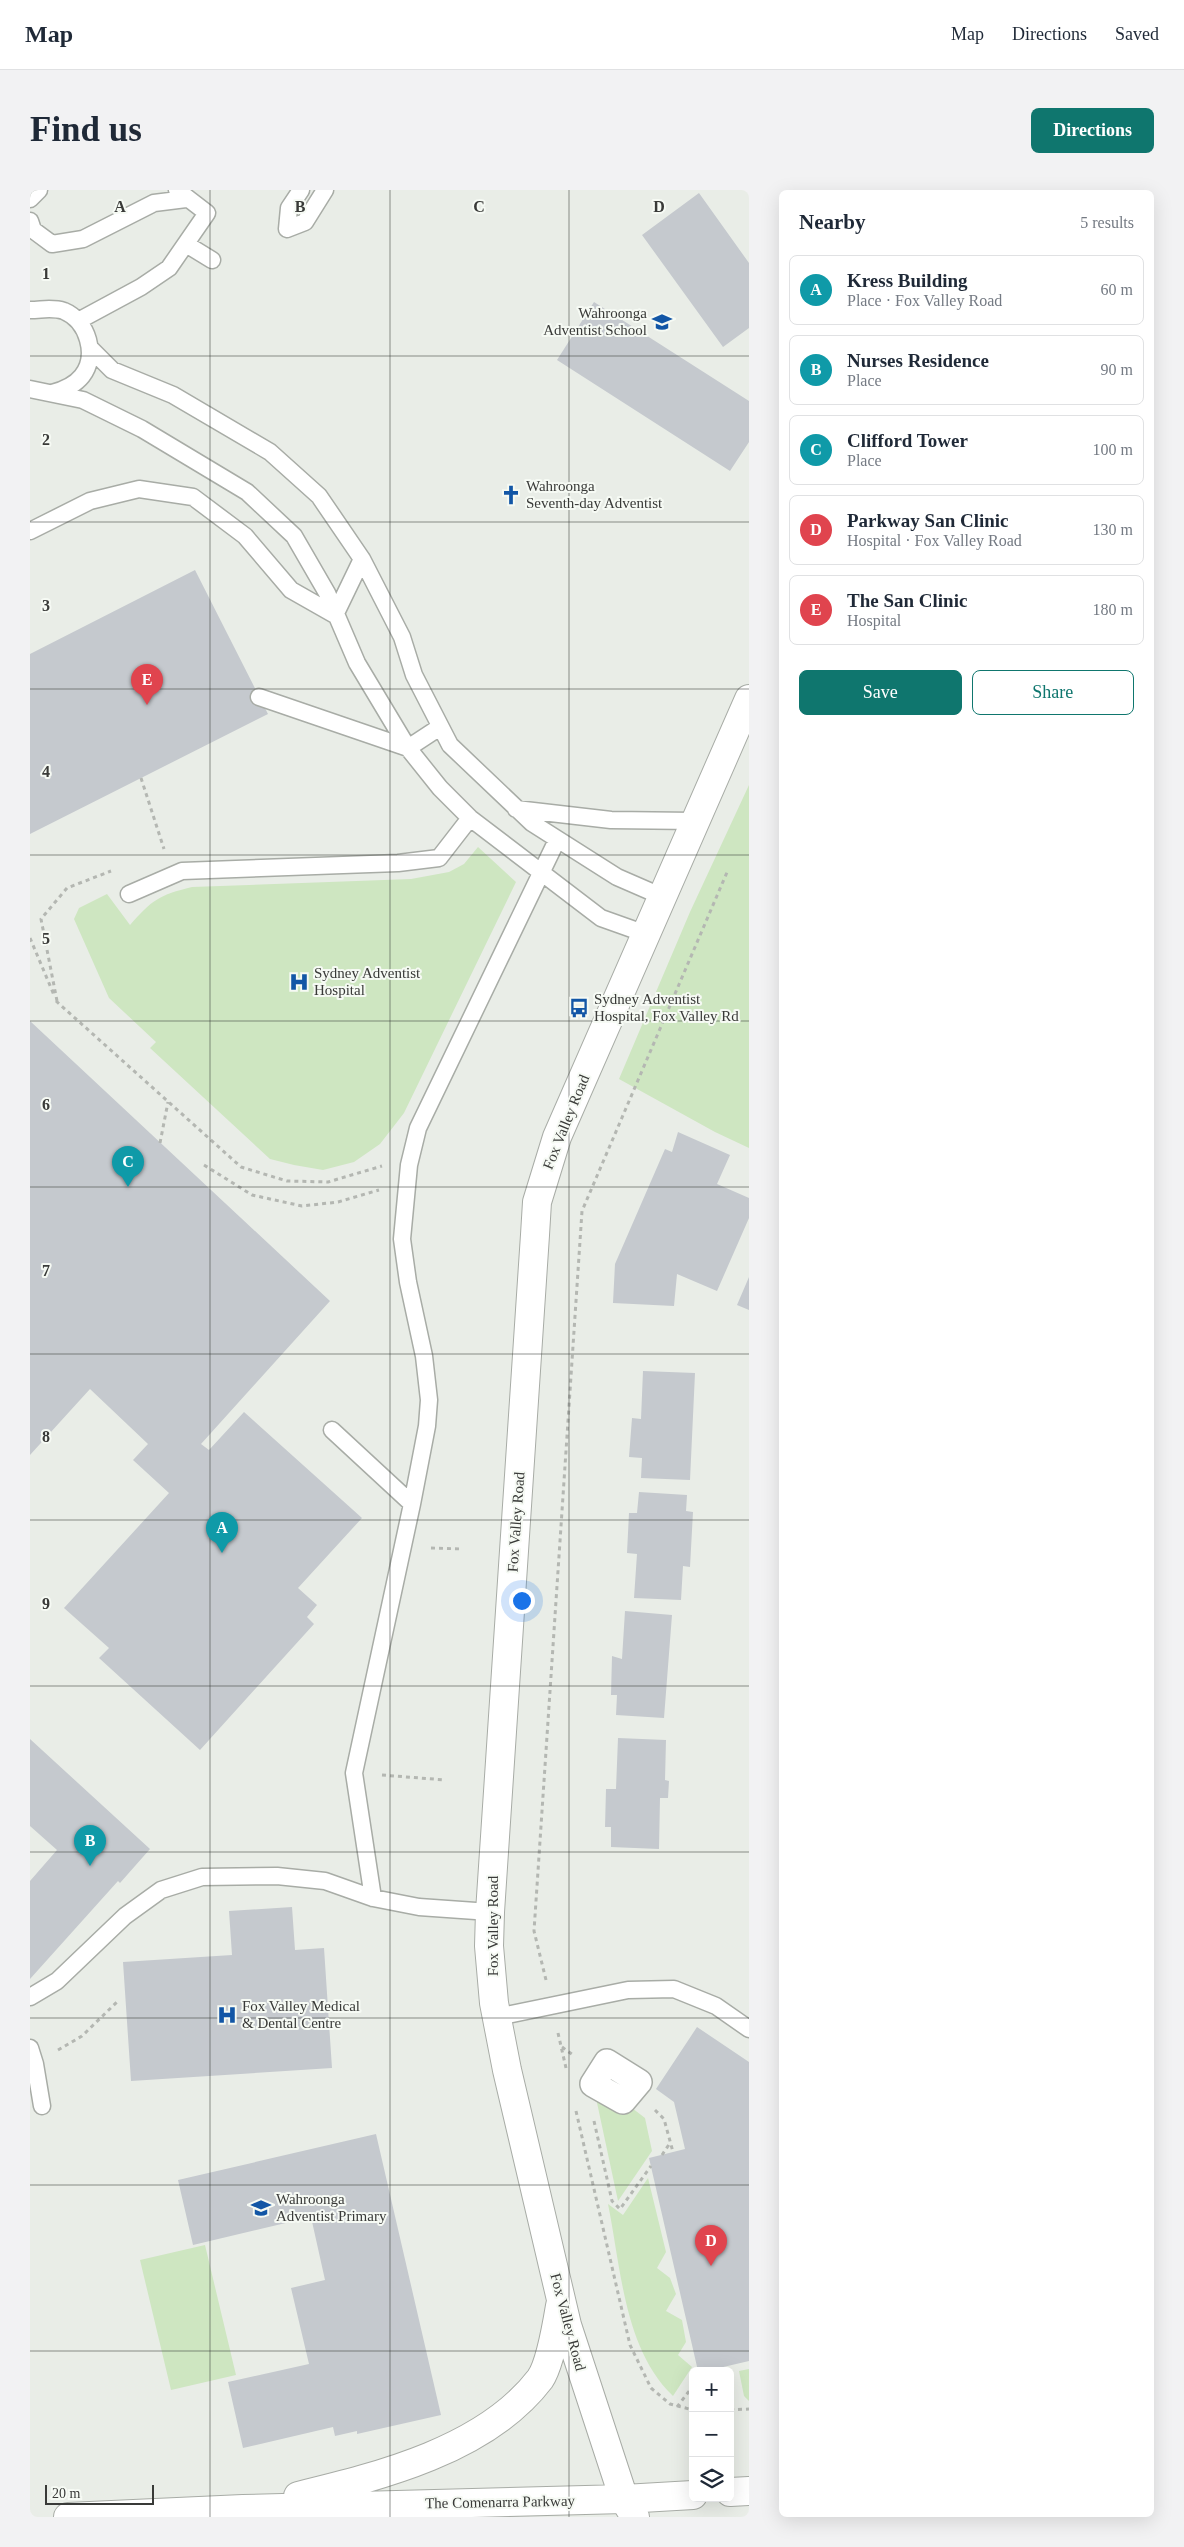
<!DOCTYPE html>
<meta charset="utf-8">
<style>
:root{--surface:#fff;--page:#f2f2f3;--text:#1f2937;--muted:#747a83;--line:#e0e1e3;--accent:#0f766e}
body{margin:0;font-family:Georgia,serif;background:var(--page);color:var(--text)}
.controls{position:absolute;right:15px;bottom:15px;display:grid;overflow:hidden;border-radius:8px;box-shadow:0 5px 20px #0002}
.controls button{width:45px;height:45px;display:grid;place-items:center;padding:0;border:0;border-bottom:1px solid var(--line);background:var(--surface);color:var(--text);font:25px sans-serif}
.scale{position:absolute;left:15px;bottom:12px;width:109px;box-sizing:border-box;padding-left:5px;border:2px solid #393a38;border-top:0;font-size:14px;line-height:18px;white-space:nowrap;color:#393a38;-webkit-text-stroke:4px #f6faf4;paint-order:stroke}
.you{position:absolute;left:491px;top:1410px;width:18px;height:18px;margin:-12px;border:4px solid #fff;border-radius:50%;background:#1a73e8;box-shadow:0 0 0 8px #1a73e833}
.badge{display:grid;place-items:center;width:32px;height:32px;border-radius:50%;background:var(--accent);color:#fff;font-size:16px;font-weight:700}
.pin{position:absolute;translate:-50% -41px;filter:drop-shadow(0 1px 2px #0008)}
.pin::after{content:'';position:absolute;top:26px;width:18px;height:15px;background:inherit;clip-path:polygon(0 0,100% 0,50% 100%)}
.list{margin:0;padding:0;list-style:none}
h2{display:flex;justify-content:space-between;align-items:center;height:65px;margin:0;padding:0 20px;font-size:21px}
h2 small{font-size:16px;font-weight:400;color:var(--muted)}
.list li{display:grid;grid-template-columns:32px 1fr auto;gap:15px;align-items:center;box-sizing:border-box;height:70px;margin:0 10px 10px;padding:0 10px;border:1px solid var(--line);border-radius:8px}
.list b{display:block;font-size:19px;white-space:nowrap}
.list p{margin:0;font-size:16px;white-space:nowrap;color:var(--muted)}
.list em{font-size:16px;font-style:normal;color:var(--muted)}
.actions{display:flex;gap:10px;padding:15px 20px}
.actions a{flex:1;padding:11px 0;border:1px solid var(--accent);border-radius:8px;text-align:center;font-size:18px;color:var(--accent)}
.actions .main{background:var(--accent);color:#fff}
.icon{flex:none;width:28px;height:28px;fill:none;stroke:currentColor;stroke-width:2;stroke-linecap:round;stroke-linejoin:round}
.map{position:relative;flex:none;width:719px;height:2327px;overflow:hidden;border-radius:8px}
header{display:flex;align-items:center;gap:30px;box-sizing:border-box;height:70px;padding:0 25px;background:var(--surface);border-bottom:1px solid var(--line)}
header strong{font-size:24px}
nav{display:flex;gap:28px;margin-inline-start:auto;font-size:18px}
.intro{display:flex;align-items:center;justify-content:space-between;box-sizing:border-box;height:120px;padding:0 30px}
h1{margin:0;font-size:35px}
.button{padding:12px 22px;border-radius:8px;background:var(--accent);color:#fff;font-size:18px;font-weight:700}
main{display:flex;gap:30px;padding:0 30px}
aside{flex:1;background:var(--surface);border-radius:8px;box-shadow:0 5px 20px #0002}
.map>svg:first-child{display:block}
.green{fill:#cee6c1}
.building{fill:#c5c9ce}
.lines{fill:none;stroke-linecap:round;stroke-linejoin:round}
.service-casing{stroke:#a8aca6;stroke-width:19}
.pedestrian-casing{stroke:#a8aca6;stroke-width:28}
.tertiary-casing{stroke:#a8aca6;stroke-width:30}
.secondary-casing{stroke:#a8aca6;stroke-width:30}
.path{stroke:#b4b7b2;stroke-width:3;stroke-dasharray:4 4;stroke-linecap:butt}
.service{stroke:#fff;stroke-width:16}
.pedestrian{stroke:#fff;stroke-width:25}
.tertiary{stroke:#fff;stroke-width:28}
.secondary{stroke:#fff;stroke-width:28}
.grid{fill:none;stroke:#393a38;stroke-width:1;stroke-opacity:0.55}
.labels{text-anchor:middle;stroke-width:4;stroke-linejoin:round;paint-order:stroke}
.poi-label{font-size:15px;fill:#393a38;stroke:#f6faf4;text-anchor:start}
.street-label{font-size:15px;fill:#393a38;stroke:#f6faf4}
.grid-label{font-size:16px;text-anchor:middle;font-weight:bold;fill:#393a38;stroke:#f6faf4;stroke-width:4;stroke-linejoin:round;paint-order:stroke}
</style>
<header>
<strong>Map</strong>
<nav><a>Map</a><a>Directions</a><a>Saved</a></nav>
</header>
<div class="intro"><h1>Find us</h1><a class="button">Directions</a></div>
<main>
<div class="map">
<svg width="719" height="2327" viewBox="0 0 719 2327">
<rect width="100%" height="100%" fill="#e9ede7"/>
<path class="green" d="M719,595V958L685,942L589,889L660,722Z
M448,657L486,692L374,923L350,954L324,972L293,980L264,975L240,969L120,858L126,852L79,808L44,729L49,718L77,704L100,735C122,710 129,705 162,697L381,689L419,682L434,674Z
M563,1894L593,1911L615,1928L622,1961L588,2011Z
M618,1988L636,2062L627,2078L640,2088L646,2104L636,2121L652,2130L656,2152L648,2165L662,2177L643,2206C594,2159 591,2078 578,2014L593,2025Z
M175,2055L206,2185L141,2200L110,2070Z
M719,2179V2211L714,2206L709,2181Z"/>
<path class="building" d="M669,3L719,73V138L693,157L612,45Z
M564,112L719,211V252L700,281L527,170Z
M165,380L238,524L0,644V464Z
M0,831L300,1111L171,1254L179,1260L214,1222L332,1328L268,1398L287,1415L277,1427L284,1434L170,1560L69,1468L79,1458L34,1418L139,1303L103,1270L118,1254L60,1199L0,1265Z
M648,942L700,965L687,994L719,1008V1028L687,1101L647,1084L644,1116L583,1113L585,1074L635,959L642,962Z
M719,1087V1120L707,1115Z
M613,1181L665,1183L660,1290L611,1288L612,1268L599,1267L602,1228L611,1229Z
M609,1302L657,1305L656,1321L663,1322L660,1377L653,1376L651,1410L604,1408L607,1364L597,1363L599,1323H607Z
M595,1421L642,1425L634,1528L586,1525L587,1505H581L582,1466L592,1469Z
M588,1548L636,1550L635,1590L639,1591L638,1608H630L629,1659L581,1657V1637H575L576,1599H586Z
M0,1549L120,1659L90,1693L88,1691L0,1789V1691L27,1660L0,1636Z
M262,1717L265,1760L294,1758L302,1878L101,1891L93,1772L202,1765L199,1721Z
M667,1837L719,1872V2171L676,2181H668L619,1968L655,1959L644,1912L626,1899Z
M346,1944L411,2225L327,2244V2241L305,2246L303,2237L213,2258L198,2192L279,2174L261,2098L295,2090L281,2027L163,2055L148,1990Z"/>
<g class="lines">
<defs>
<path id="service" d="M271,0L259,18L257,39L275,32L295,0
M0,9L9,0
M0,31L3,40L22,54L53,49L124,13L156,9
M156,54L182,70
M0,120C12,120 22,117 34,121C58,131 68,166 52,186C44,196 34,200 22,203
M48,131L111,97L139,78L177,23L147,0
M60,158L82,180L143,205L240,262L289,306L332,369L372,447L384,485L420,555L502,633L587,687L633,707
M0,199L53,210L112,239L217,302L264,346L297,403L327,473L378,558L410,598L440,628L571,728L616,744
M0,341L60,311L109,299L163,307L215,346L261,400L305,425
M305,425L332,369
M229,507L378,558L410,537
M486,619L581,630L665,631
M99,704L152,681L368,673L409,668L440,628
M302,1240L382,1314
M343,1708L324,1583L382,1314L397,1236L399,1210L394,1166L378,1092L372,1049L379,975L388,938L527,650
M0,1807L27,1791L95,1726L131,1700L172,1687L247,1686L295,1691L343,1708L389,1717L460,1722
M467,1827L598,1800L644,1799L686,1816L719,1839
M0,1858L5,1874L12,1916"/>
<path id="pedestrian" d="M577,1872L609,1892L593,1911L563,1894Z"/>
<path id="tertiary" d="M594,2309L605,2327"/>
<path id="secondary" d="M700,2302L719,2301
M268,2306C350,2286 456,2260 510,2189C520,2175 527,2134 530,2116
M594,2309L537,2135L477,1880L464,1813L459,1756L460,1722L505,1045L507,1012L527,947L719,509
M38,2327L213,2319L594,2309L663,2305"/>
</defs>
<use href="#service" class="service-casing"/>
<use href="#pedestrian" class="pedestrian-casing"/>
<use href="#tertiary" class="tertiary-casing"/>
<use href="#secondary" class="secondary-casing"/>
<path class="path" d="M111,588L134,659
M0,748L24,805
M26,811L211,977L257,991L298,992L352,976
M27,811L11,729L37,698L81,681
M130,953L138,912
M174,975L222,1005L272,1016L308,1012L349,1000
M401,1358L433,1359
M352,1585L415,1590
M516,1790L504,1741L552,1021L698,680
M528,1843L536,1878
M532,1857L543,1865
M28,1860L52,1846L88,1811
M625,1920L634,1929L643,1962
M546,1921L600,2155L621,2198L640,2214L663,2220
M564,1931L582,2011L590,2019L621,1976
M632,1965L640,1953
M694,2179V2181
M700,2209L703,2220
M647,2217L663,2196
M700,2220L719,2219"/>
<use href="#service" class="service"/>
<use href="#pedestrian" class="pedestrian"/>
<use href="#tertiary" class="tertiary"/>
<use href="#secondary" class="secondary"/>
</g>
<path class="grid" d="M180,0V2327M360,0V2327M539,0V2327M0,166H719M0,332H719M0,499H719M0,665H719M0,831H719M0,997H719M0,1164H719M0,1330H719M0,1496H719M0,1662H719M0,1828H719M0,1995H719M0,2161H719"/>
<defs>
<symbol id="school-bare" viewBox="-9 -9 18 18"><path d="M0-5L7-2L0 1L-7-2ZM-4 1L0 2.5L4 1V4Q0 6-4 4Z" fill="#1256a6" stroke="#f6faf4" stroke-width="2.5" paint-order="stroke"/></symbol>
<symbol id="church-bare" viewBox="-9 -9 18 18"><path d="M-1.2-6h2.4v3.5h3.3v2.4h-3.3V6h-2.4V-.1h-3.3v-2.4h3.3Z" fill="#1256a6" stroke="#f6faf4" stroke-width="2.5" paint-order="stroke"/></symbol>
<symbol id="hospital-bare" viewBox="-9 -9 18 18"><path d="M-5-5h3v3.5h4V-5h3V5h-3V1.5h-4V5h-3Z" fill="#1256a6" stroke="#f6faf4" stroke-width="2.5" paint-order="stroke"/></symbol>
<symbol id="bus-bare" viewBox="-9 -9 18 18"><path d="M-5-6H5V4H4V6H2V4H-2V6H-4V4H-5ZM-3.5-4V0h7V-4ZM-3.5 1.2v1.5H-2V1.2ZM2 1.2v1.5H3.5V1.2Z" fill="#1256a6" stroke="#f6faf4" stroke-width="2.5" paint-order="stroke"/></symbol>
</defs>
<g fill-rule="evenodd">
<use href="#school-bare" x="618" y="118" width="28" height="28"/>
<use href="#church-bare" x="467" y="291" width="28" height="28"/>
<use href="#hospital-bare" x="255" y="778" width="28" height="28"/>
<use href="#bus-bare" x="535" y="804" width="28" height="28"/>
<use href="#hospital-bare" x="183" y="1811" width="28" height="28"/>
<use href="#school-bare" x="217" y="2004" width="28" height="28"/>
</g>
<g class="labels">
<g class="poi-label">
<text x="617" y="128" text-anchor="end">Wahroonga<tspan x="617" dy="17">Adventist School</tspan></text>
<text x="496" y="301">Wahroonga<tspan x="496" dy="17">Seventh-day Adventist</tspan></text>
<text x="284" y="788">Sydney Adventist<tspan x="284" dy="17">Hospital</tspan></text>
<text x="564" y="814">Sydney Adventist<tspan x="564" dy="17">Hospital, Fox Valley Rd</tspan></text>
<text x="212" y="1821">Fox Valley Medical<tspan x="212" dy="17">&amp; Dental Centre</tspan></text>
<text x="246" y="2014">Wahroonga<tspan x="246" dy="17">Adventist Primary</tspan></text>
</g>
<g class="street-label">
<text transform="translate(536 932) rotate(-68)" y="5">Fox Valley Road</text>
<text transform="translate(486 1332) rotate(-86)" y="5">Fox Valley Road</text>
<text transform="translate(463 1736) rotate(-90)" y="5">Fox Valley Road</text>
<text transform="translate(538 2132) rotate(75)" y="5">Fox Valley Road</text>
<text transform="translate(470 2312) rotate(-1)" y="5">The Comenarra Parkway</text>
</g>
</g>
<g class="grid-label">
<text x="90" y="22">A</text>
<text x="270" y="22">B</text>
<text x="449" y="22">C</text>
<text x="629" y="22">D</text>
<text x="16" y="89">1</text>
<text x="16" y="255">2</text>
<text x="16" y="421">3</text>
<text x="16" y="587">4</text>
<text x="16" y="754">5</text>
<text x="16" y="920">6</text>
<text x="16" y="1086">7</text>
<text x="16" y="1252">8</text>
<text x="16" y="1419">9</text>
</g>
</svg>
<div class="controls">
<button>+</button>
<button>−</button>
<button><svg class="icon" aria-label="layers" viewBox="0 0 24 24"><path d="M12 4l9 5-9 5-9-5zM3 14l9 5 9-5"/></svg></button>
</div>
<div class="scale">20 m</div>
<div class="you"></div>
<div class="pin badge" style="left:192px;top:1363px;background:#0f9aa8">A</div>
<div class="pin badge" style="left:60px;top:1676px;background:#0f9aa8">B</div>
<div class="pin badge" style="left:98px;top:997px;background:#0f9aa8">C</div>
<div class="pin badge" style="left:681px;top:2076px;background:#e0444e">D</div>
<div class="pin badge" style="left:117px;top:515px;background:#e0444e">E</div>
</div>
<aside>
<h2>Nearby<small>5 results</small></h2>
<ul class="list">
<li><span class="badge" style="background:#0f9aa8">A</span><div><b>Kress Building</b><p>Place · Fox Valley Road</p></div><em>60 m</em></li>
<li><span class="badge" style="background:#0f9aa8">B</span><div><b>Nurses Residence</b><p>Place</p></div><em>90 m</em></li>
<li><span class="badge" style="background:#0f9aa8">C</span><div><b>Clifford Tower</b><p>Place</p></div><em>100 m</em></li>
<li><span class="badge" style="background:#e0444e">D</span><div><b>Parkway San Clinic</b><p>Hospital · Fox Valley Road</p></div><em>130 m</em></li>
<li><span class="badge" style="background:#e0444e">E</span><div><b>The San Clinic</b><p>Hospital</p></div><em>180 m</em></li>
</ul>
<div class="actions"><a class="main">Save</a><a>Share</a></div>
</aside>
</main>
